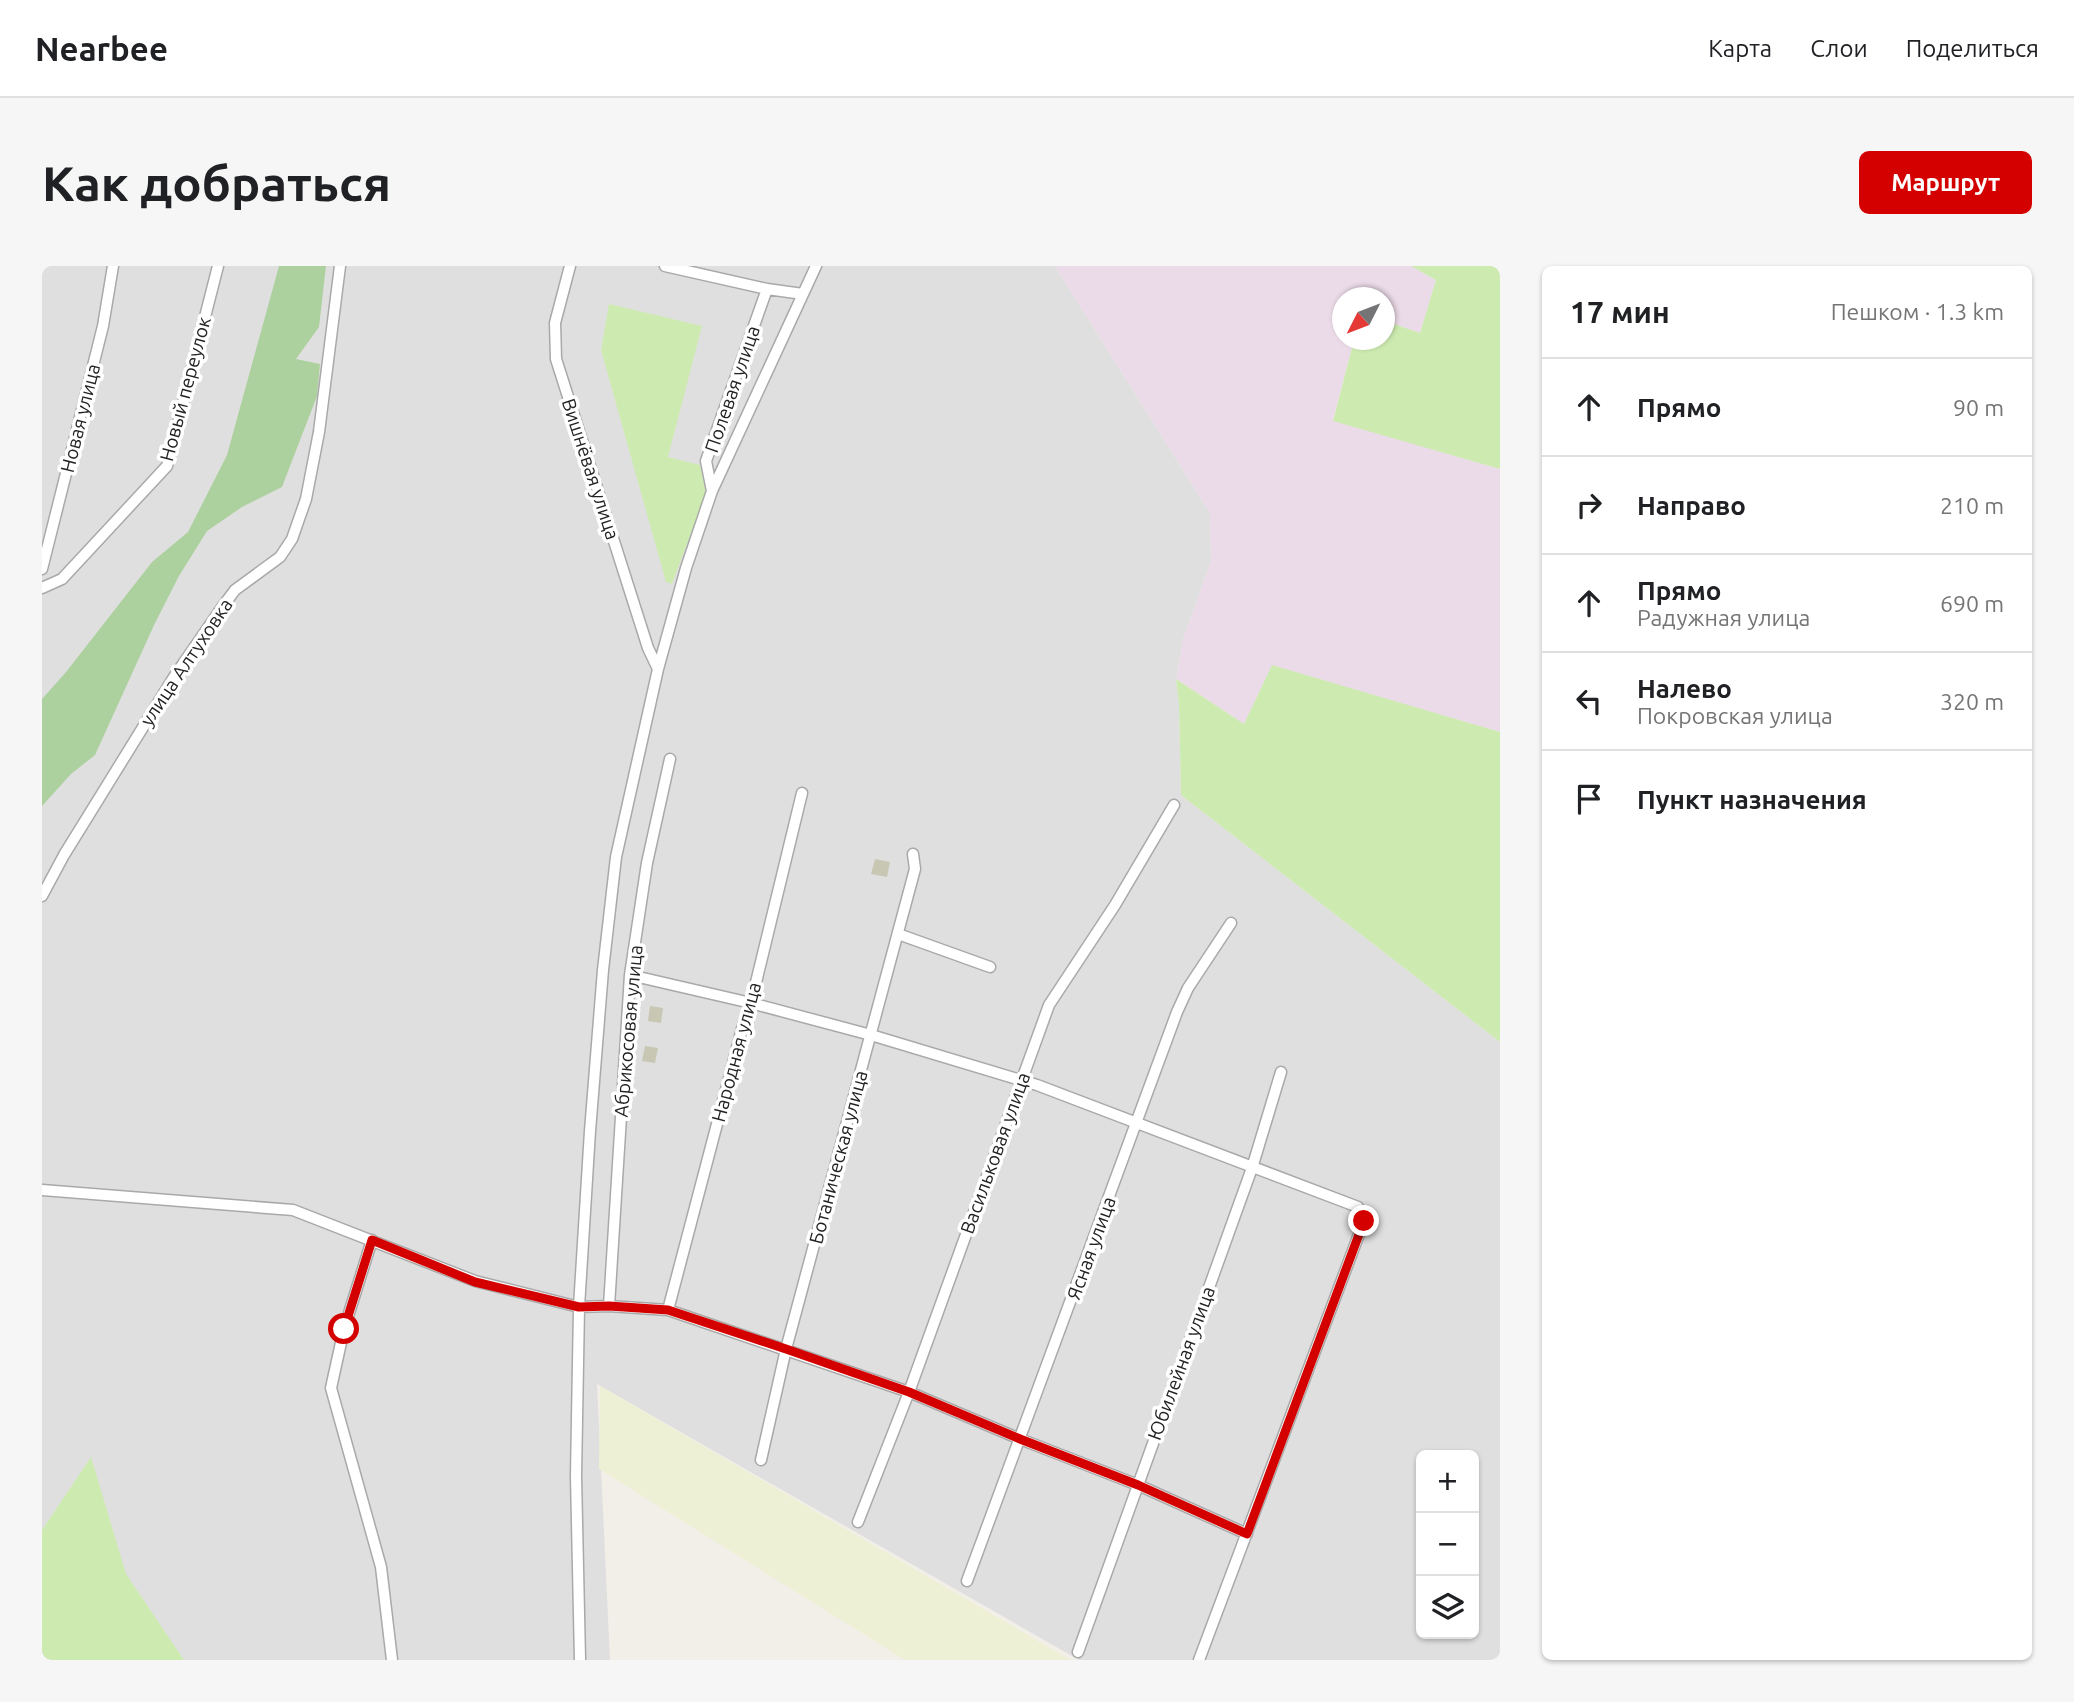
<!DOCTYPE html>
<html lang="ru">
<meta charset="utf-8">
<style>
:root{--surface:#fff;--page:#f6f6f6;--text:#202124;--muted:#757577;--line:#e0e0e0;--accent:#d40000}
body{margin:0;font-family:Ubuntu,sans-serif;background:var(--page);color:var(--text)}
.controls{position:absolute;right:21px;bottom:21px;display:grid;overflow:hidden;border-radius:10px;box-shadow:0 2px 5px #0004}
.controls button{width:63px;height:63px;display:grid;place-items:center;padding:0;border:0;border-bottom:2px solid var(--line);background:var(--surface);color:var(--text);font:35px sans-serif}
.compass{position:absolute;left:1290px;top:21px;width:63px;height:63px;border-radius:50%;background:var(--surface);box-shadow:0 2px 5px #0004;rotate:228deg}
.stop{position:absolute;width:21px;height:21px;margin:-16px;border:5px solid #d40000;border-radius:50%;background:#fff}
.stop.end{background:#d40000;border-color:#fff;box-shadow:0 2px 7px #0008}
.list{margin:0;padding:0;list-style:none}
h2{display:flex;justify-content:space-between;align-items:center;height:91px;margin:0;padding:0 28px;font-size:30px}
h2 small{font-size:23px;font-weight:400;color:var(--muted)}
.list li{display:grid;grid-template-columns:46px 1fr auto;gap:21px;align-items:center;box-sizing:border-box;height:98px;padding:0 28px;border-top:2px solid var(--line)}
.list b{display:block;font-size:26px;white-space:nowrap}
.list p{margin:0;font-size:23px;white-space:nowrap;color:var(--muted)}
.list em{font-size:23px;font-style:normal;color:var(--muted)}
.icon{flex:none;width:38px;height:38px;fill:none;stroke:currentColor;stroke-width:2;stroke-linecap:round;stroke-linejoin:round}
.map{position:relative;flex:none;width:1458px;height:1394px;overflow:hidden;border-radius:10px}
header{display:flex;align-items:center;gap:42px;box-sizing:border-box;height:98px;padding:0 35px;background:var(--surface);border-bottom:2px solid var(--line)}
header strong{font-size:33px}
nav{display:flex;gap:38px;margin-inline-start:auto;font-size:24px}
.intro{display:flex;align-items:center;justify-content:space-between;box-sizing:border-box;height:168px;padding:0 42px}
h1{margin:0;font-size:49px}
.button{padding:18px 32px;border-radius:10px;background:var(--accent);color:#fff;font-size:24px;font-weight:700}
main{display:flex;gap:42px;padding:0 42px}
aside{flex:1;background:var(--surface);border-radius:10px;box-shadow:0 2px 5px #0004}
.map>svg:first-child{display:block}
.residential{fill:#e0dfdf;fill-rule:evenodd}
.industrial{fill:#ebdbe8}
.construction{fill:#c7c7b4}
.farmland{fill:#eef0d5}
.grass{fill:#cdebb0}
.forest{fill:#add19e}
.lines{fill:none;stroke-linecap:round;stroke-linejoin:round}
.minor-casing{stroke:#a9a9a9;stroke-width:13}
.minor{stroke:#fff;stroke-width:10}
.route{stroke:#d40000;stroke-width:9}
.labels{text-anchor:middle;stroke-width:7;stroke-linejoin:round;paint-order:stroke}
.street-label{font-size:19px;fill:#222;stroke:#fff}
</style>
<header>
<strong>Nearbee</strong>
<nav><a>Карта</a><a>Слои</a><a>Поделиться</a></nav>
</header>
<div class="intro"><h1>Как добраться</h1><a class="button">Маршрут</a></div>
<main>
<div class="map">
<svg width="1458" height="1394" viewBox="0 0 1458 1394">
<rect width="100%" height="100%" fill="#f2efe9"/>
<path class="residential" d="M0,0H1013L1168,247L1169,296L1142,370L1134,413L1137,439L1139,529L1458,776V1394H1037L555,1118L568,1394H0ZM1379,1189H1432V1368H1379Z"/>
<path class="industrial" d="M1013,0H1369L1394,14L1378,67L1343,55L1342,32H1300V74H1312L1291,154L1458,203V466L1230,400L1202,458L1134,413L1142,370L1169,296L1168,247Z"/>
<path class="construction" d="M833,593L848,596L845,611L829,608Z
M608,740L621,742L619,757L606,755Z
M603,780L616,782L613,797L600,795Z"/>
<path class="farmland" d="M558,1120L1027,1393L1028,1394H863L557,1203Z"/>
<path class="grass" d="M1369,0H1458V203L1291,155L1312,74H1342L1343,55L1378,67L1394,14Z
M567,38L660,60L626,191L658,199L664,227L630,318L624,316L559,84Z
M1230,399L1458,466V776L1139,529L1137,439L1134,413L1202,458Z
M49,1191L84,1308L142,1394H0V1264Z"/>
<path class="forest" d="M237,0H284L277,61L254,93L278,98L275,130L240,221L200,241L165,265L137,310L113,357L53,489L29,508L0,540V433L24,406L110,296L146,266L185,189Z"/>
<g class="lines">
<defs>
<path id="minor" d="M528,0L513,57L514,93L606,382L616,403
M623,0L725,23L761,28
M670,225L664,195L725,23
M0,303L61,60L71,0
M0,322L20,313L125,200L176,0
M0,630L22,589L132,411L181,340L193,324L238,291L250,273L264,233L277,166L298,0
M856,668L948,701
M588,709L709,737L829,769L995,819L1316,941L1322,955L1157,1394
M0,924L251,944L433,1015L537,1041L567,1040L626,1044L867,1126L978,1173L1096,1219L1205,1268
M330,974L302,1063L289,1122L339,1301L350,1394
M567,1040L588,709L605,597L628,493
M626,1044L700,763L709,737L760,527
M719,1194L744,1083L873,603L871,588
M816,1256L867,1126L1007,739L1073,639L1132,539
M925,1315L1135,746L1146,722L1189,657
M1036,1386L1210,902L1239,806
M538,1394L534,1210L537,1041L548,865L561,704L574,591L616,403L644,302L670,225L774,0"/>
</defs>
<use href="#minor" class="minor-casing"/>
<use href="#minor" class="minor"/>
</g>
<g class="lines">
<path class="route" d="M302,1063L330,974L433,1016L537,1041L567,1040L626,1044L744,1083L867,1126L978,1173L1096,1219L1205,1268L1322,955"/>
</g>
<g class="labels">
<g class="street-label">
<text transform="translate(143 123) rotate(-75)" y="7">Новый переулок</text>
<text transform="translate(690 123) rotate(-71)" y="7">Полевая улица</text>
<text transform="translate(38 152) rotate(-76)" y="7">Новая улица</text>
<text transform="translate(549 203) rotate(72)" y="7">Вишнёвая улица</text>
<text transform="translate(144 396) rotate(-56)" y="7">улица Алтуховка</text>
<text transform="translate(586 765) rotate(-85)" y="7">Абрикосовая улица</text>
<text transform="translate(694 786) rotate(-75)" y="7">Народная улица</text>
<text transform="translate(953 887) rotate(-70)" y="7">Васильковая улица</text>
<text transform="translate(796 891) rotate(-75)" y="7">Ботаническая улица</text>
<text transform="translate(1049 982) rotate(-70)" y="7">Ясная улица</text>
<text transform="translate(1139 1097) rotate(-70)" y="7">Юбилейная улица</text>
</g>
</g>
</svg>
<div class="controls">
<button>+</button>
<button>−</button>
<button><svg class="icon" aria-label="layers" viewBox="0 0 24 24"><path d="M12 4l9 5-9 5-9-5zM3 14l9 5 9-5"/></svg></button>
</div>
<svg class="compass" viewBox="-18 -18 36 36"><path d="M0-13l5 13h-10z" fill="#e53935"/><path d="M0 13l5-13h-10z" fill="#757577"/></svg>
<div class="stop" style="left:302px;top:1063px"></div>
<div class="stop end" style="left:1322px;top:955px"></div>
</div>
<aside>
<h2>17 мин<small>Пешком · 1.3 km</small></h2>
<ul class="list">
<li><svg class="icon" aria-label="ahead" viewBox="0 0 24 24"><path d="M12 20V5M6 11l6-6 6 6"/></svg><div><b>Прямо</b></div><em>90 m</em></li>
<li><svg class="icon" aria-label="right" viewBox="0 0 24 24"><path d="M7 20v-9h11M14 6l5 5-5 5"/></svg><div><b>Направо</b></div><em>210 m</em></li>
<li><svg class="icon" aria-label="ahead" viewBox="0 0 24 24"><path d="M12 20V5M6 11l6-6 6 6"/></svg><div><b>Прямо</b><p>Радужная улица</p></div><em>690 m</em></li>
<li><svg class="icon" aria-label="left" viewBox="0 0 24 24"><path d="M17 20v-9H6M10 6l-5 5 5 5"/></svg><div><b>Налево</b><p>Покровская улица</p></div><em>320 m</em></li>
<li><svg class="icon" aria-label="arrive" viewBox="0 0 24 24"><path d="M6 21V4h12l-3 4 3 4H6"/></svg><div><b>Пункт назначения</b></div></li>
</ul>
</aside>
</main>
